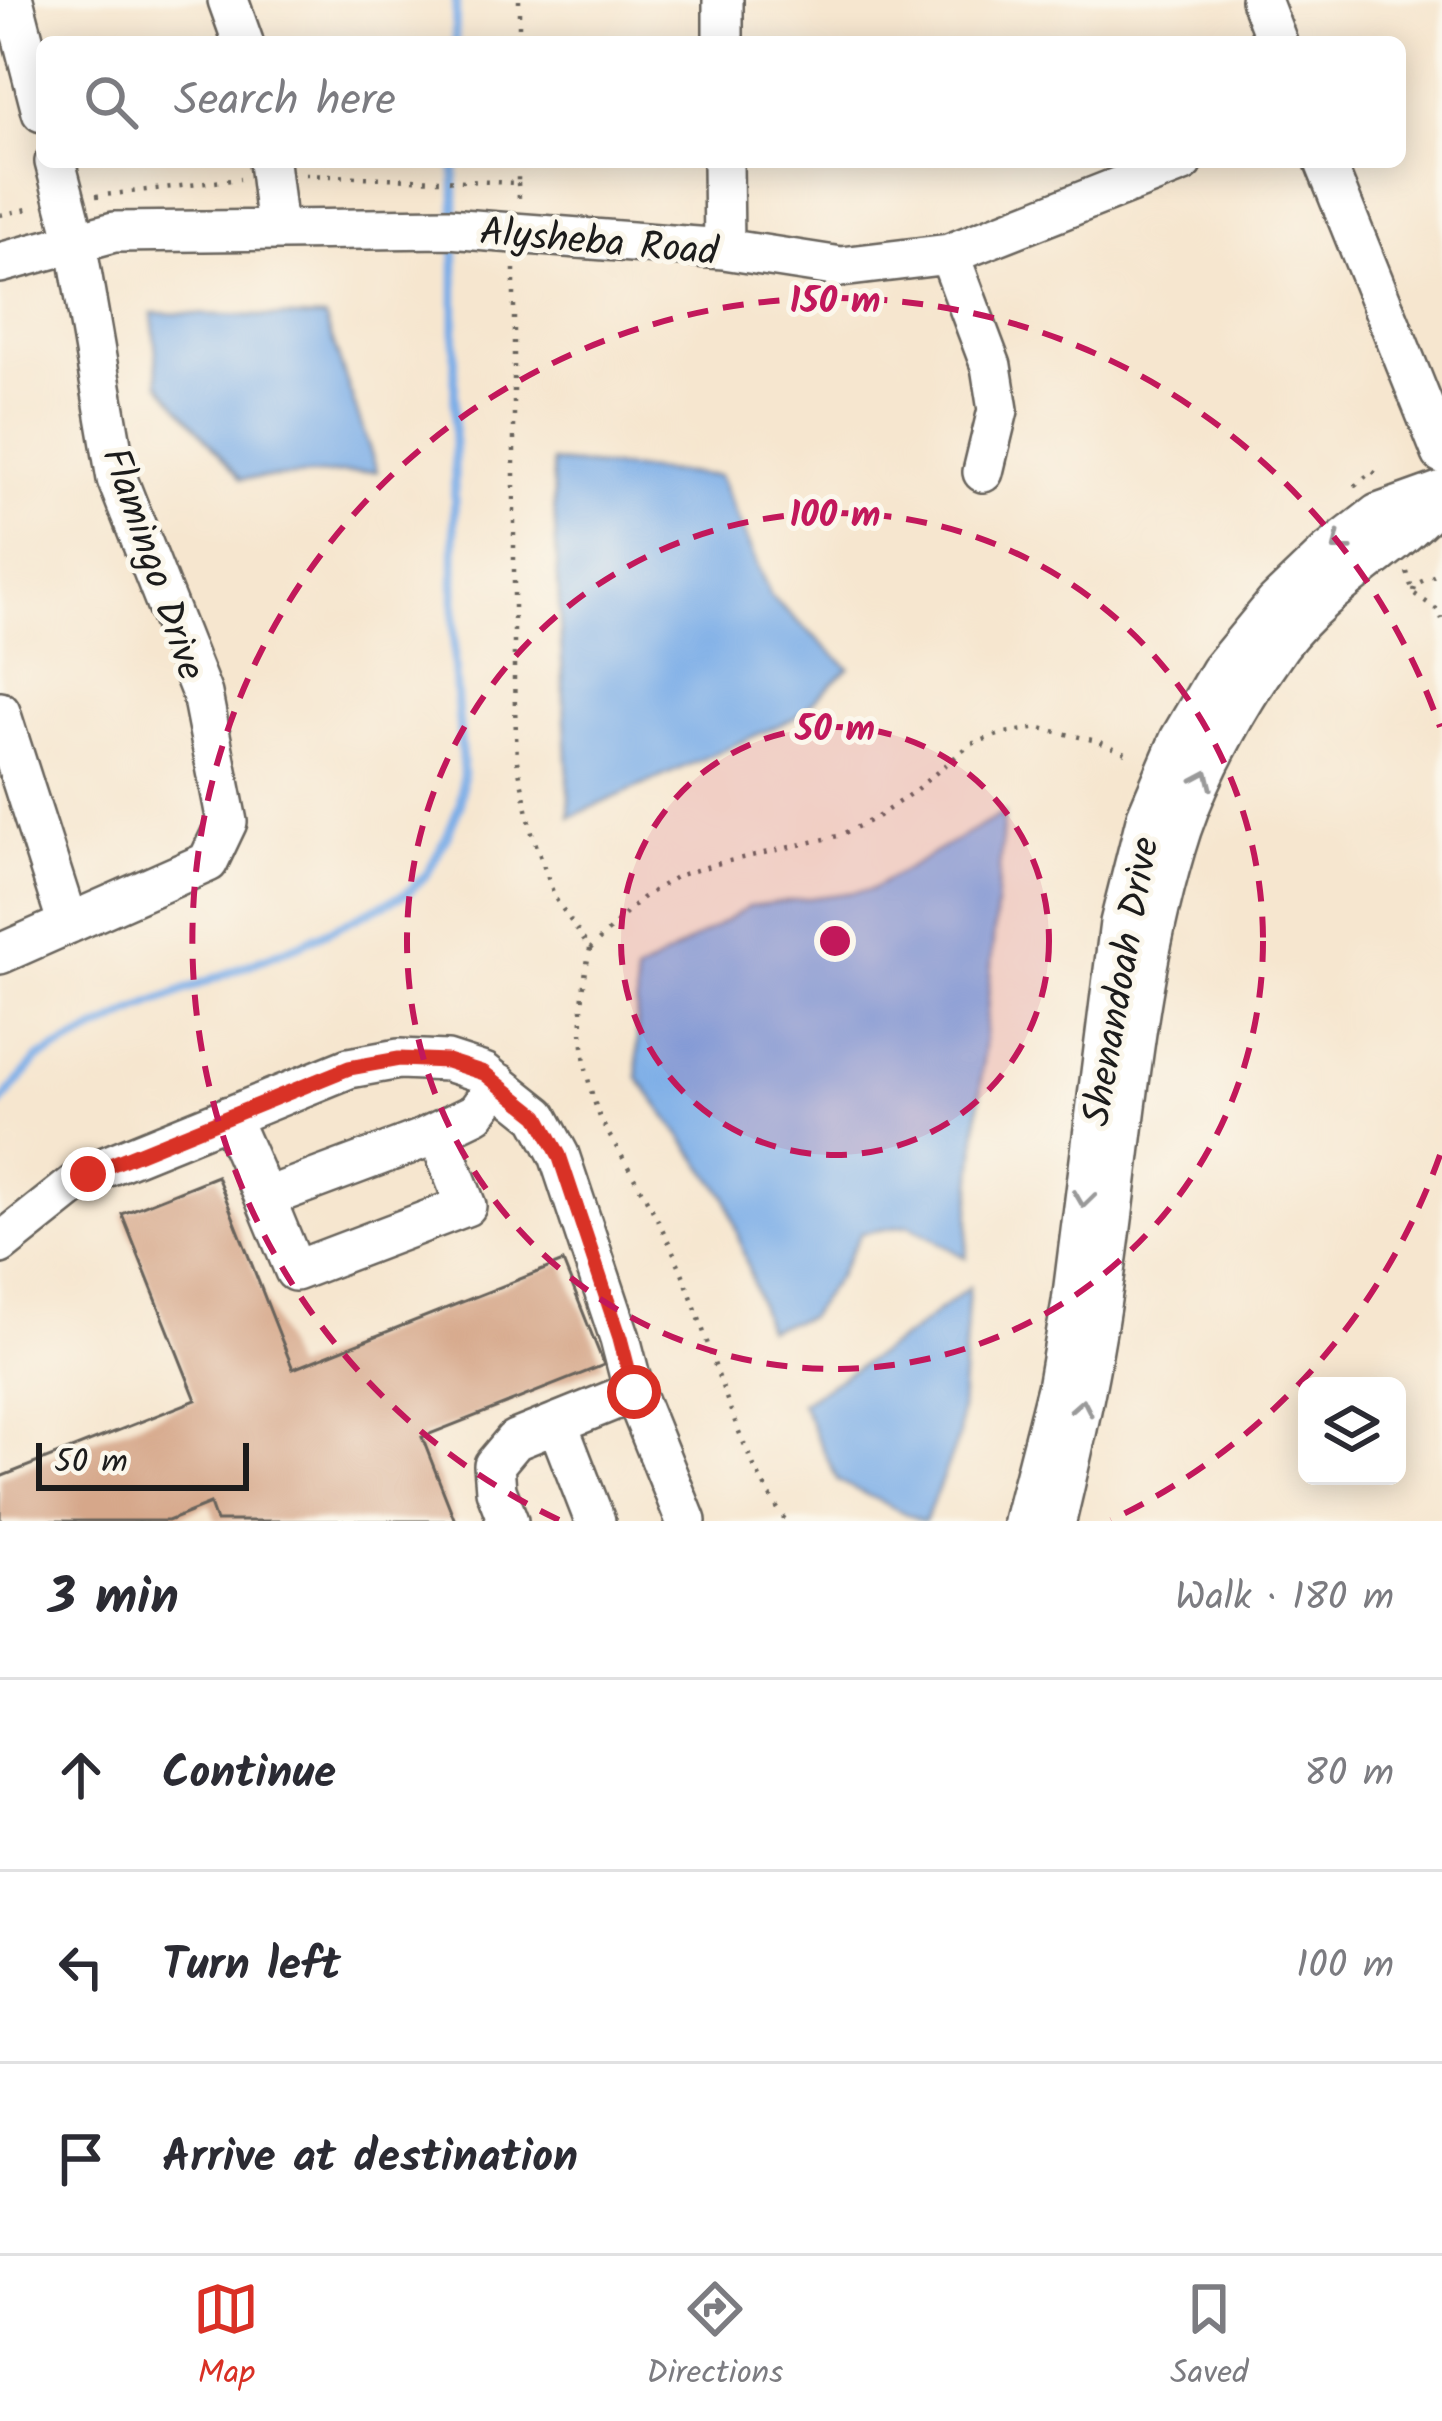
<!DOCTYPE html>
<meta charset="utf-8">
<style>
:root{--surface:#fff;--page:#f7f7f7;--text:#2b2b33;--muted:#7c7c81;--line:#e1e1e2;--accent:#d93025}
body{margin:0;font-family:Kalam,sans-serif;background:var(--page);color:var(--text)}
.controls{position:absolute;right:36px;bottom:36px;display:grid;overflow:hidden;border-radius:18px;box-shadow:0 6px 30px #0003}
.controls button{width:108px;height:108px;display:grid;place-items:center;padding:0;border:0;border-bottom:3px solid var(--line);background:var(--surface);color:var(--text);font:60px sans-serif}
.scale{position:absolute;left:36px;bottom:30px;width:213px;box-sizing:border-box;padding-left:12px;border:6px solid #1c1c1c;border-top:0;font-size:33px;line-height:42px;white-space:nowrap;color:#1c1c1c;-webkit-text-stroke:9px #fbf7ec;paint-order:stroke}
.stop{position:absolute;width:36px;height:36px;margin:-27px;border:9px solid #d93025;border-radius:50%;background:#fff}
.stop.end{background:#d93025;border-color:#fff;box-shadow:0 3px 12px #0008}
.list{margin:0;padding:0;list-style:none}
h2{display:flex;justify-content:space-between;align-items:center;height:156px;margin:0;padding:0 48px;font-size:51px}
h2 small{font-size:39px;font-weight:400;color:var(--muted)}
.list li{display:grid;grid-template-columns:78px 1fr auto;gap:36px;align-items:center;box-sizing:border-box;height:192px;padding:0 48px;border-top:3px solid var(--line)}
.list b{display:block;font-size:45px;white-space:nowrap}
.list em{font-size:39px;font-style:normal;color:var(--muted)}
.icon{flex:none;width:66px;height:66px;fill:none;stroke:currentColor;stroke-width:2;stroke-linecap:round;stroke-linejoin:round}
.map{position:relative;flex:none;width:1442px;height:1521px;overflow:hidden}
.search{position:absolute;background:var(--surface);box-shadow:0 6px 30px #0003;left:36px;right:36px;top:36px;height:132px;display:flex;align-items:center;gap:30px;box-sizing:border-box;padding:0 42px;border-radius:18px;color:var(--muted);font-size:45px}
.sheet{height:732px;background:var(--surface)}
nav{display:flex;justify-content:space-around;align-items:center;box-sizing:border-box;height:168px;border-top:3px solid var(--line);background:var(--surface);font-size:33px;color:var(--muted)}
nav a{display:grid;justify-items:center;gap:6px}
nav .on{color:var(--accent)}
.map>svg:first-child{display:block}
.water{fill:#7cade7;stroke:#4c6482;stroke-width:3}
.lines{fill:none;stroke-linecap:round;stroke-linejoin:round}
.stream{stroke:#7cade7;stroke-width:9}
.building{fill:#d6a78a}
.minor-casing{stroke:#68635b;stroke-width:44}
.path{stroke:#68635b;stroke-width:4.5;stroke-dasharray:3 9;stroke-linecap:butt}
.minor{stroke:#fff;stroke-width:39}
.oneway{stroke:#999}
.route{stroke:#d93025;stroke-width:15}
.ring{fill:none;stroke:#c2185b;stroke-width:6;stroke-dasharray:21 15}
.labels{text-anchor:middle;stroke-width:10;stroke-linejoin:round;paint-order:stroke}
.street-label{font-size:39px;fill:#1c1c1c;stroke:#fbf7ec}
.centre{fill:#c2185b;stroke:#fbf7ec;stroke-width:6}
.ring-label{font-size:36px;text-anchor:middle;font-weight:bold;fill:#c2185b;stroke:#fbf7ec;stroke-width:10;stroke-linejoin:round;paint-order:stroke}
</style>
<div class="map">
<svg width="1442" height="1521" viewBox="0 0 1442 1521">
<rect width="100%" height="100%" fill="#fbf7ec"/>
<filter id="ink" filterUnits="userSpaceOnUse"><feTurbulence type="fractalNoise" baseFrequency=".00833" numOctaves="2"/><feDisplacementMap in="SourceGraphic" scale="24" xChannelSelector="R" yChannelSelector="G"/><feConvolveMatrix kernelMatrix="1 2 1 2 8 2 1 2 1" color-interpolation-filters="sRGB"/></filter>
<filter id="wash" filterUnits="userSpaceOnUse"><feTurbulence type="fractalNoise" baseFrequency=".004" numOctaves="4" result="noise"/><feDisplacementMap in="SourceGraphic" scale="48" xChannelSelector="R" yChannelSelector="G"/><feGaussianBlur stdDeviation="2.7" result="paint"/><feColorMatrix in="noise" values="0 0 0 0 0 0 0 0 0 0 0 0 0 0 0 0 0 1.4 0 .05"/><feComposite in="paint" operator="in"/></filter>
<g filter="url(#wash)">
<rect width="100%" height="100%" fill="#f6e6cf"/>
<path class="water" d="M152,313L325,318L377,471L241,479L159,383Z
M552,462L719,476L771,597L849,668L795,718L570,817Z
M1004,813L966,1258L909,1225L861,1233L837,1278L808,1317L767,1329L726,1197L638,1078L636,974L750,906L870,890Z
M969,1287L959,1437L925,1521H921L838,1481L801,1403L911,1333Z"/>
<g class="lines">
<path class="stream" d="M455,42L456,0
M455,217V162
M0,1104L37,1059L147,1005L301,944L407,893L427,874L447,836L460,805L463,773L454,661L455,239"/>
</g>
<g id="blocks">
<path class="building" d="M217,1176L293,1369L563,1262L604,1365L422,1437L455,1521H216L210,1504L168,1521H0V1477L196,1400L122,1214Z"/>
</g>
</g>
<g filter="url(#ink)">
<use href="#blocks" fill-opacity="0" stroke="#68635b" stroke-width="3"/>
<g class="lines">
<defs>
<path id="minor" d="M13,0L42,112
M228,0L243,42
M723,0V42
M1261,0L1277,42
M269,162L277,229
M723,162L724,249
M1325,162L1442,453
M949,254L991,366L998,410L983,472
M0,263L114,232L448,228L724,249L841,267L949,254L1183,162
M0,712L68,924
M0,954L208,862L227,822L202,694L117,479L76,242L55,162
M229,1116L265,1198L420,1140L476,1113L498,1083
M265,1198L295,1271L466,1206L437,1132
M0,1244L88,1174L349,1068L399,1059L447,1061L484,1073L538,1116L559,1155L620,1338L634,1392L686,1521
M557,1423L595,1521
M508,1521L496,1490L494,1465L515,1440L634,1392
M1023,1521L1057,1388L1072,1302L1120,923L1147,816L1180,739L1220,671L1276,603L1328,553L1378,514L1442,491
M1056,1521C1073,1450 1089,1379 1100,1306C1125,1147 1131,984 1181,830C1202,768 1242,698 1280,645C1312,603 1354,574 1395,541C1411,528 1426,513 1442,498"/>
</defs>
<use href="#minor" class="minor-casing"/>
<path class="path" d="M519,0V42
M305,175L518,183V162
M518,183L519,198
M96,196L240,179
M0,215L32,208
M514,269V679L517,761L532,833L555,898L590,949C578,1004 578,1058 598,1112C604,1129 616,1145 624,1160C643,1192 661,1224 676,1258C713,1344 731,1443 786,1521
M1355,486L1372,471L1379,476
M1407,572L1413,593L1438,610L1442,619
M1414,591L1416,584L1442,572
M590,949L642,898L677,876L716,864L838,836L876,818L913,792L971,744L1004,733L1040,728L1097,741L1133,756"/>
<use href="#minor" class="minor"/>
</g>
<defs><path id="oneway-chevron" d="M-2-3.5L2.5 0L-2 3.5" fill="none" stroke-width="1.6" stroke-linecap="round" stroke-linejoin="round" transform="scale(3)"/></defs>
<g class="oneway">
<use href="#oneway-chevron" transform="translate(1340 544) rotate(141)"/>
<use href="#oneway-chevron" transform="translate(1204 779) rotate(-66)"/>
<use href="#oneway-chevron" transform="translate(1084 1199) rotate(98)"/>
<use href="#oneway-chevron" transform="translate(1082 1407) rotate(-79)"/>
</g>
</g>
<g class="lines" filter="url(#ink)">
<path class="route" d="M88,1174L349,1068L399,1059L447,1061L484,1073L538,1116L559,1155L620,1338L634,1392"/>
</g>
<circle cx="835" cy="941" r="214" fill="#c2185b" fill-opacity=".12"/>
<g class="ring">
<circle cx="835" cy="941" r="214"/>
<circle cx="835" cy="941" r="428"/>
<path d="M1440 1155A642 642 0 0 1 1111 1520M559 1520A642 642 0 1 1 1440 727"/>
</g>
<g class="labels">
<g class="street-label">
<text transform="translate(599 240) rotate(5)" y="14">Alysheba Road</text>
<text transform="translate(155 563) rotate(71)" y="14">Flamingo Drive</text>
<text transform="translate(1119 981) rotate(-80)" y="14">Shenandoah Drive</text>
</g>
</g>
<circle cx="835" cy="941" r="18" class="centre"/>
<g class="ring-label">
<text x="835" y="312">150 m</text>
<text x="835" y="526">100 m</text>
<text x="835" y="740">50 m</text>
</g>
</svg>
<div class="controls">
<button><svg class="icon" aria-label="layers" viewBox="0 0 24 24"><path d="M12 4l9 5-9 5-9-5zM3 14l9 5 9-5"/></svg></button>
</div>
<div class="scale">50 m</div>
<div class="stop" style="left:634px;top:1392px"></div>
<div class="stop end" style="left:88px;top:1174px"></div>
<div class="search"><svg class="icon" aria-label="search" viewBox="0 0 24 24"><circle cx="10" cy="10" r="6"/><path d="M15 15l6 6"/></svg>Search here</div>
</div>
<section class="sheet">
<h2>3 min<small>Walk · 180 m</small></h2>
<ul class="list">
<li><svg class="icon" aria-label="ahead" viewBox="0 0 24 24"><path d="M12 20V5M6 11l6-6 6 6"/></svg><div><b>Continue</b></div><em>80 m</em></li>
<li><svg class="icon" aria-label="left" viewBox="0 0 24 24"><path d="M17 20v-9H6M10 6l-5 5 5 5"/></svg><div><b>Turn left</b></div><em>100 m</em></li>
<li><svg class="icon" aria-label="arrive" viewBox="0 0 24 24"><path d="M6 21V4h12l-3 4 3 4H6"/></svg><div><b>Arrive at destination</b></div></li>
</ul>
</section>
<nav>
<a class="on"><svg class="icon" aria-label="map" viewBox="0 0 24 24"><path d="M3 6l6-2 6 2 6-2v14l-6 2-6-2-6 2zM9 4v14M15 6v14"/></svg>Map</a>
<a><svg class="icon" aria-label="directions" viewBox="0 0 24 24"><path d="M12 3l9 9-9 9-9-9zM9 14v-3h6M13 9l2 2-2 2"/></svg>Directions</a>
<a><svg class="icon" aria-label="saved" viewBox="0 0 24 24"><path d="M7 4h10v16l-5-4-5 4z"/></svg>Saved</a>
</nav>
